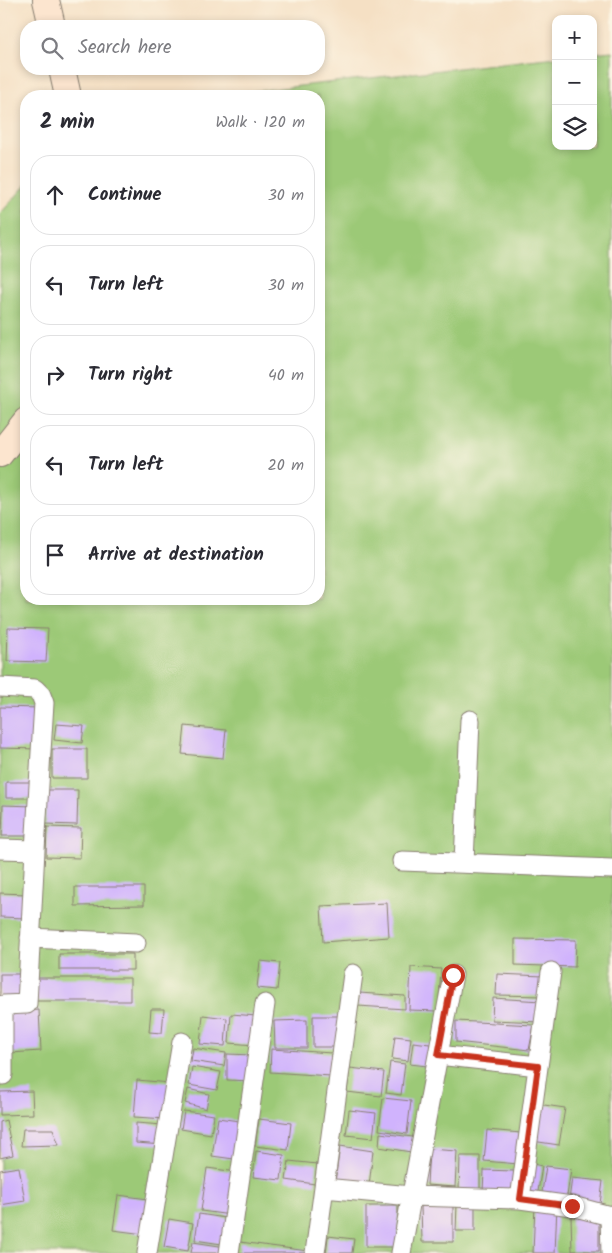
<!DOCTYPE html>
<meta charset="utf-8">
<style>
:root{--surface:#fff;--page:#f2f2f3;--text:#2b2b33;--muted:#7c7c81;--line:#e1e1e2}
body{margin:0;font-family:Kalam,sans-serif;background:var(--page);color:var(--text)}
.controls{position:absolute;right:15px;top:15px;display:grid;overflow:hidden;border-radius:10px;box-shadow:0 2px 8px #0003}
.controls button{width:45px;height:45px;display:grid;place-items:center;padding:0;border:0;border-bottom:1px solid var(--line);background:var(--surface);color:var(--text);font:25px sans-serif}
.stop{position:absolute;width:15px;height:15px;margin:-11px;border:4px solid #c8321e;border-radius:50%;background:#fff}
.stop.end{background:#c8321e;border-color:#fff;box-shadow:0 1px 5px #0008}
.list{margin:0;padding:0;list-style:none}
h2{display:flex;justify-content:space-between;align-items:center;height:65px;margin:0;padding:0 20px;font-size:21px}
h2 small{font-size:16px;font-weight:400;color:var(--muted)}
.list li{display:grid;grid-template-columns:32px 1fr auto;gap:15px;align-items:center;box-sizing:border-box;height:80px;margin:0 10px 10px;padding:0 10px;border:1px solid var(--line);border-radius:20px}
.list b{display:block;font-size:19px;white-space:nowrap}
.list em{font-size:16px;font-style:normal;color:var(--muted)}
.icon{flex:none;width:28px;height:28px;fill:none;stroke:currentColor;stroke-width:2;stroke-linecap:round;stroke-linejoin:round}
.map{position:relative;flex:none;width:612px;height:1253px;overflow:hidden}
.search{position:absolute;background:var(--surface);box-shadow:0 2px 8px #0003;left:20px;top:20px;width:305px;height:55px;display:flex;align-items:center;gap:12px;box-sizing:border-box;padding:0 18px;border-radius:20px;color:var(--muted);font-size:19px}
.panel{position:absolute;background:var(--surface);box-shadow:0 2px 8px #0003;left:20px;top:90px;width:305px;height:515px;border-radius:20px}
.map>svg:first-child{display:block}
.green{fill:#9cc977;stroke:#5c724a}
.building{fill:#d0b3fd}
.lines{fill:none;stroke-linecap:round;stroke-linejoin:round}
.street-casing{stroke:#887e70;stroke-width:21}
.secondary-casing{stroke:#887e70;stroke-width:28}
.street{stroke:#fff;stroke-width:19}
.secondary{stroke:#fce5cf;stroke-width:26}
.route{stroke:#c8321e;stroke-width:6}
</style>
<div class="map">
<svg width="612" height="1253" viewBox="0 0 612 1253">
<rect width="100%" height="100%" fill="#fcf5e5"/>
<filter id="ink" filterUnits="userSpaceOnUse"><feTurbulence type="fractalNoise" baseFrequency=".02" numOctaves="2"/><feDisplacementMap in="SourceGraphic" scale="10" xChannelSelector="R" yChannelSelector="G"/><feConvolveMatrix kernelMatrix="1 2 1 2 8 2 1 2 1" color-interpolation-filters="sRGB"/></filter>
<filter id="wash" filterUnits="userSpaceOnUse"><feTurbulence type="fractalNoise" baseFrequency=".0096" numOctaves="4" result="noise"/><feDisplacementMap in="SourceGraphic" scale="20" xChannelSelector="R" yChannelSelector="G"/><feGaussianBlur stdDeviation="1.12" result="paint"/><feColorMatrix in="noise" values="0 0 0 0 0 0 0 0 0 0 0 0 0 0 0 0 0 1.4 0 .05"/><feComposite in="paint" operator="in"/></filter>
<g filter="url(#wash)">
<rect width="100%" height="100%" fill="#f5e0c4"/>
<path class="green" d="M612,51V1253H0V214L26,185V599H319V96H211L556,57V146H593V53Z"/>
<g id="blocks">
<path class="building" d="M8,628L48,629L46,662L7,661Z
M0,707L40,708L39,749L0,748Z
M56,724L84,726L82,743L54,740Z
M185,726L226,730L223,758L182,754Z
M52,749H87V778H52Z
M6,782H38V798H6Z
M46,790H78L77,825L45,824Z
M3,805L34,806V836H2Z
M47,827L81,828L80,858L46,857Z
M75,887H144V905L75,906Z
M0,893L27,894L26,918L0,917Z
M387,903L389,937L323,942L321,906Z
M515,939L576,940L575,967L515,965Z
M59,954H133V970H59Z
M260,961L280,963L277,990L257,988Z
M411,967L441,969L438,1011L409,1010Z
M0,974H21L20,1000L0,999Z
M497,974L544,976V996L496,995Z
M36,978H130V1001H36Z
M359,993L405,996V1009L358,1006Z
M493,998L541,1001L540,1022L492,1020Z
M151,1009H164L162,1033L149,1032Z
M39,1010L41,1051L10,1053L8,1012Z
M231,1014L257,1016L255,1045L229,1043Z
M203,1015L227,1018L225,1046L200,1044Z
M313,1016H341V1047H313Z
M307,1020V1048H275L274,1021Z
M456,1021L534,1025L529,1050L456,1042Z
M395,1036L411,1038L408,1061L392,1059Z
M413,1042L430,1044L427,1066L410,1064Z
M193,1048L226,1053L224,1066L191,1061Z
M271,1049L332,1053L331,1076L270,1072Z
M227,1054L253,1055L252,1081L227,1080Z
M390,1062L405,1064L401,1095L386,1093Z
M192,1067L221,1072L217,1090L189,1085Z
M350,1068L384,1072L381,1096L347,1092Z
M137,1080L170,1083L167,1119L134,1117Z
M188,1089L209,1094L206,1109L185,1103Z
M32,1091L33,1114L0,1115V1092Z
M383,1098L411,1101L407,1134L379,1130Z
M537,1104L565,1108L559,1145L532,1141Z
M349,1110L376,1113L373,1138L346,1135Z
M184,1111L214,1115L211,1134L181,1129Z
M218,1118L246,1122L241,1160L212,1156Z
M259,1119L291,1123L288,1150L255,1146Z
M6,1120L13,1155L0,1158V1122Z
M136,1123L163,1125V1145L136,1143Z
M23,1129H53L59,1145L21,1146Z
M487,1130L521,1133L518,1164L484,1161Z
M380,1133L413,1137L411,1152L379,1147Z
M340,1146L373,1151L369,1186L335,1182Z
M429,1149L457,1151L455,1187L427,1185Z
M256,1151L284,1155L281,1180L253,1177Z
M460,1156H480V1191L459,1190Z
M289,1161L317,1164L315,1184L286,1180Z
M529,1163L542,1166L537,1198L524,1196Z
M546,1166L571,1169L567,1196L542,1192Z
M19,1167L25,1201L0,1205V1170Z
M207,1168L237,1172L231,1215L201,1211Z
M484,1170L514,1171L513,1193L483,1192Z
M572,1178L603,1181L600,1204L569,1200Z
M118,1195L148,1199L144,1234L113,1230Z
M453,1204V1242H422L421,1205Z
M457,1204H475V1231H456Z
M535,1204L557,1205L555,1253H533Z
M366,1206H398V1247H366Z
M199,1214L232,1219L228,1245L195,1240Z
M571,1217H599V1251H572Z
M169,1219L193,1223L188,1251L164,1247Z
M328,1236L354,1239L352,1253H326Z
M193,1242L226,1247L225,1253H191Z
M240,1242L308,1251L307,1253H239Z"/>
</g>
</g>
<g filter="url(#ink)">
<use href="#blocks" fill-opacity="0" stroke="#887e70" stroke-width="1"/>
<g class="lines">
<defs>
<path id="street" d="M0,687L35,689L41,695L44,703L35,850L0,849
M402,861L612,869
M464,863L470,720
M30,938L136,943
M438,1055L538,1066
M0,1075H3V1005L27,1004L35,850
M324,1188L411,1196L520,1199L572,1206L610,1216L612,1215
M520,1199L551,972
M610,1216L611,1253
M147,1253L182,1042
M229,1253L265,1004
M315,1253L353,974
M401,1253L453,975"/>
<path id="secondary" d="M46,0L52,26
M62,69L68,96
M0,454L26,421"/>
</defs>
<use href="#street" class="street-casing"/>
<use href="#secondary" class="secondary-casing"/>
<use href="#street" class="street"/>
<use href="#secondary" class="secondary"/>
</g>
</g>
<g class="lines" filter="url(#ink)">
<path class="route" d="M453,975L438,1055L538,1066L520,1199L572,1206"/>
</g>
</svg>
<div class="controls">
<button>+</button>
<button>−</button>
<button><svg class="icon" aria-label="layers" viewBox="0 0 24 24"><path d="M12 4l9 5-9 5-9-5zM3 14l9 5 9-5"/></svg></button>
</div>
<div class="stop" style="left:453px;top:975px"></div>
<div class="stop end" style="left:572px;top:1206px"></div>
<div class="search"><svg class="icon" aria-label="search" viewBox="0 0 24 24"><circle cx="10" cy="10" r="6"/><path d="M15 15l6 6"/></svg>Search here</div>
<section class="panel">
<h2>2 min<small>Walk · 120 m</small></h2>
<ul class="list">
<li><svg class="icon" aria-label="ahead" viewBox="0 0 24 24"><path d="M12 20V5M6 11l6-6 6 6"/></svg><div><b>Continue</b></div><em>30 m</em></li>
<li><svg class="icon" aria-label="left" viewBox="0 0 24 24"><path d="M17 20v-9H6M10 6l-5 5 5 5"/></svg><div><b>Turn left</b></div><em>30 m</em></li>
<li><svg class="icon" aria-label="right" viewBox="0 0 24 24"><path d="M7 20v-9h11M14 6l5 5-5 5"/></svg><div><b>Turn right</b></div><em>40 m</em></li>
<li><svg class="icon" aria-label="left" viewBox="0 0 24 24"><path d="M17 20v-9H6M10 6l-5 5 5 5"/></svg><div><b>Turn left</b></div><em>20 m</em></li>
<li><svg class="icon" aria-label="arrive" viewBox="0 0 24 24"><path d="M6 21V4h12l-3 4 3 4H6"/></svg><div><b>Arrive at destination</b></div></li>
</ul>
</section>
</div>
